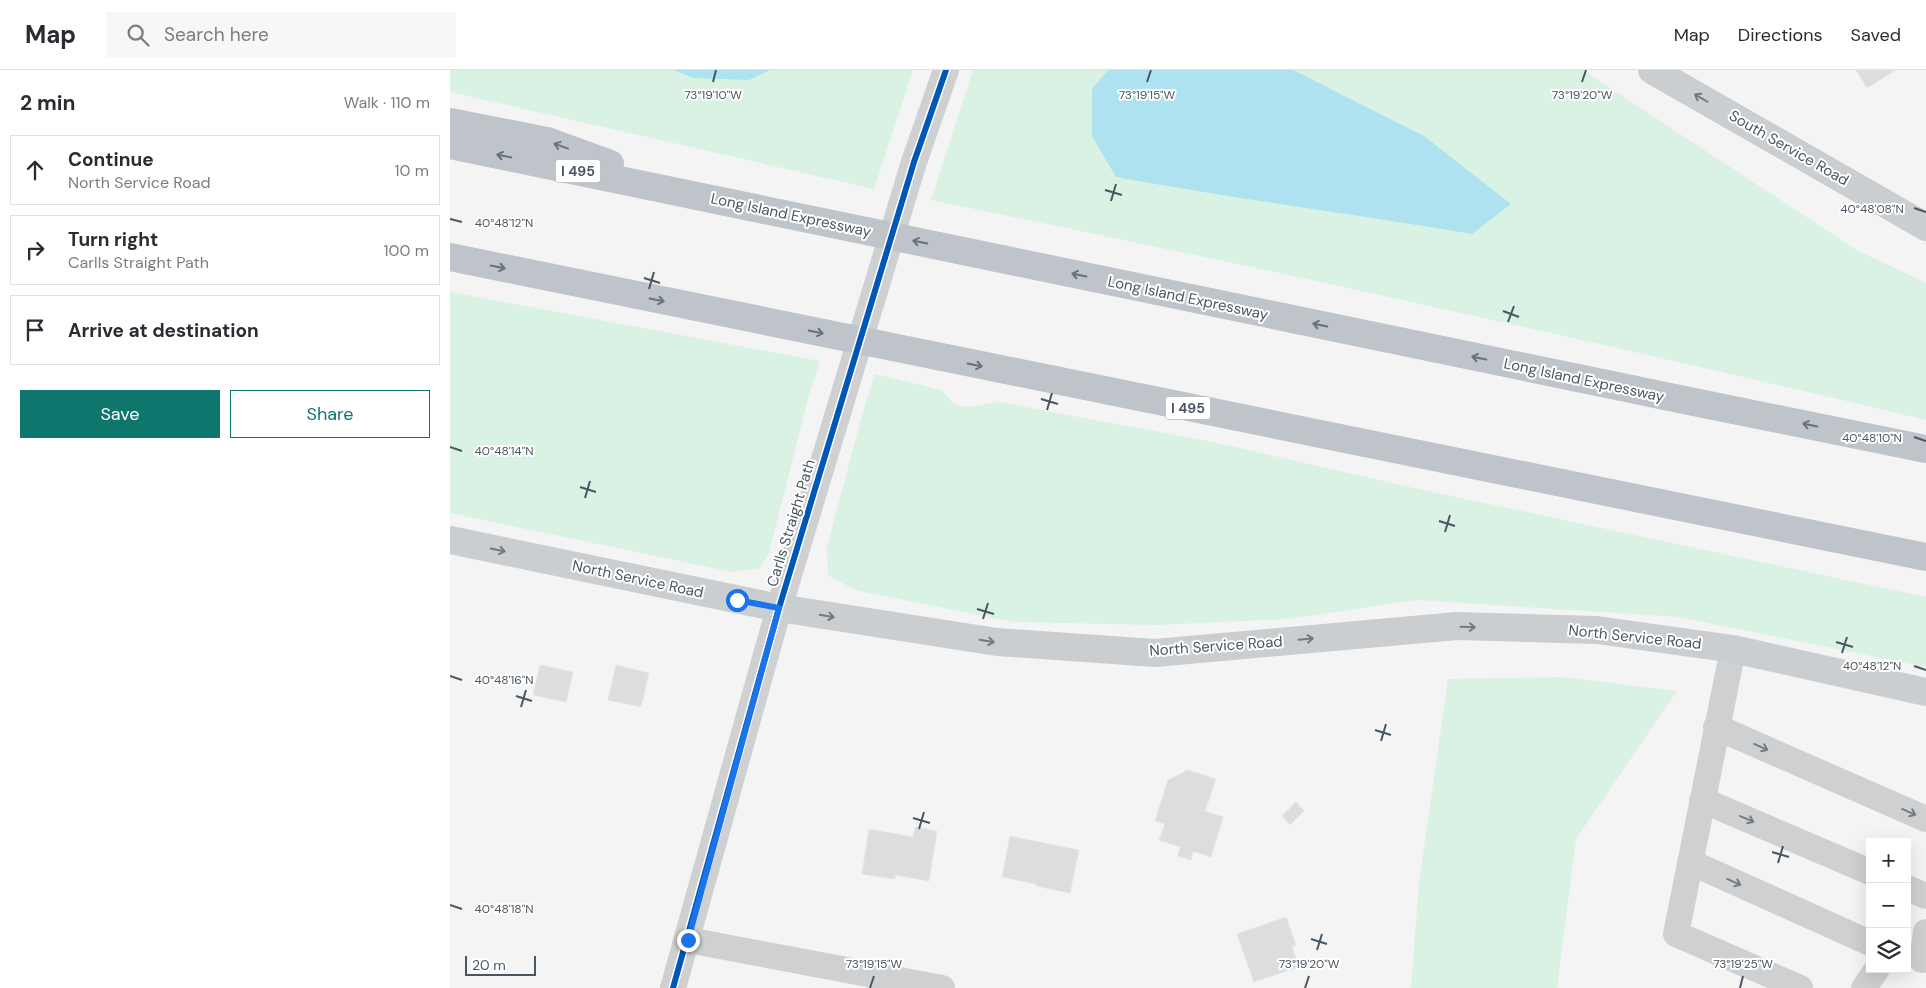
<!DOCTYPE html>
<meta charset="utf-8">
<style>
:root{--surface:#fff;--page:#f7f7f7;--text:#2b2b33;--muted:#7c7c81;--line:#e1e1e2;--accent:#0f766e}
body{margin:0;font-family:"DM Sans",sans-serif;background:var(--page);color:var(--text)}
.controls{position:absolute;right:15px;bottom:15px;display:grid;overflow:hidden;border-radius:0px;box-shadow:0 5px 20px #0002}
.controls button{width:45px;height:45px;display:grid;place-items:center;padding:0;border:0;border-bottom:1px solid var(--line);background:var(--surface);color:var(--text);font:25px sans-serif}
.scale{position:absolute;left:15px;bottom:12px;width:71px;box-sizing:border-box;padding-left:5px;border:2px solid #4a5661;border-top:0;font-size:14px;line-height:18px;white-space:nowrap;color:#4a5661;-webkit-text-stroke:4px #fff;paint-order:stroke}
.stop{position:absolute;width:15px;height:15px;margin:-11px;border:4px solid #1a73e8;border-radius:50%;background:#fff}
.stop.end{background:#1a73e8;border-color:#fff;box-shadow:0 1px 5px #0008}
.list{margin:0;padding:0;list-style:none}
h2{display:flex;justify-content:space-between;align-items:center;height:65px;margin:0;padding:0 20px;font-size:21px}
h2 small{font-size:16px;font-weight:400;color:var(--muted)}
.list li{display:grid;grid-template-columns:32px 1fr auto;gap:15px;align-items:center;box-sizing:border-box;height:70px;margin:0 10px 10px;padding:0 10px;border:1px solid var(--line);border-radius:0px}
.list b{display:block;font-size:19px;white-space:nowrap}
.list p{margin:0;font-size:16px;white-space:nowrap;color:var(--muted)}
.list em{font-size:16px;font-style:normal;color:var(--muted)}
.actions{display:flex;gap:10px;padding:15px 20px}
.actions a{flex:1;padding:11px 0;border:1px solid var(--accent);border-radius:0px;text-align:center;font-size:18px;color:var(--accent)}
.actions .main{background:var(--accent);color:#fff}
.icon{flex:none;width:28px;height:28px;fill:none;stroke:currentColor;stroke-width:2;stroke-linecap:round;stroke-linejoin:round}
.map{position:relative;flex:none;width:1476px;height:918px;overflow:hidden}
header{display:flex;align-items:center;gap:30px;box-sizing:border-box;height:70px;padding:0 25px;background:var(--surface);border-bottom:1px solid var(--line)}
header strong{font-size:24px}
nav{display:flex;gap:28px;margin-inline-start:auto;font-size:18px}
.search{width:350px;height:45px;background:var(--page);display:flex;align-items:center;gap:12px;box-sizing:border-box;padding:0 18px;border-radius:0px;color:var(--muted);font-size:19px}
main{display:flex}
aside{flex:1;background:var(--surface)}
.map>svg:first-child{display:block}
.green{fill:#d9f2e3}
.water{fill:#aee2f0}
.building{fill:#ddddde;stroke:#e5e6e7}
.lines{fill:none;stroke-linecap:round;stroke-linejoin:round}
.minor{stroke:#ced0d2;stroke-width:26}
.major{stroke:#caced1;stroke-width:28}
.highway{stroke:#bec4c9;stroke-width:28}
.cycleway-casing{stroke:#fff;stroke-width:9}
.cycleway{stroke:#0057b8;stroke-width:6}
.oneway{stroke:#707a83}
.oneway2{stroke:#67727b}
.oneway3{stroke:#727b83}
.route{stroke:#1a73e8;stroke-width:6}
.ticks{fill:none;stroke:#4a5661;stroke-width:2}
.labels{text-anchor:middle;stroke-width:4;stroke-linejoin:round;paint-order:stroke}
.shield{fill:#fff;stroke:#808990;stroke-width:1}
.shield-label{font-size:14px;font-weight:bold;fill:#4a5661}
.street-label{font-size:15px;fill:#4a5661;stroke:#fff}
.ticks-label{font-size:12px;text-anchor:middle;fill:#4a5661;stroke:#fff;stroke-width:4;stroke-linejoin:round;paint-order:stroke}
</style>
<header>
<strong>Map</strong>
<div class="search"><svg class="icon" aria-label="search" viewBox="0 0 24 24"><circle cx="10" cy="10" r="6"/><path d="M15 15l6 6"/></svg>Search here</div>
<nav><a>Map</a><a>Directions</a><a>Saved</a></nav>
</header>
<main>
<aside>
<h2>2 min<small>Walk · 110 m</small></h2>
<ul class="list">
<li><svg class="icon" aria-label="ahead" viewBox="0 0 24 24"><path d="M12 20V5M6 11l6-6 6 6"/></svg><div><b>Continue</b><p>North Service Road</p></div><em>10 m</em></li>
<li><svg class="icon" aria-label="right" viewBox="0 0 24 24"><path d="M7 20v-9h11M14 6l5 5-5 5"/></svg><div><b>Turn right</b><p>Carlls Straight Path</p></div><em>100 m</em></li>
<li><svg class="icon" aria-label="arrive" viewBox="0 0 24 24"><path d="M6 21V4h12l-3 4 3 4H6"/></svg><div><b>Arrive at destination</b></div></li>
</ul>
<div class="actions"><a class="main">Save</a><a>Share</a></div>
</aside>
<div class="map">
<svg width="1476" height="918" viewBox="0 0 1476 918">
<rect width="100%" height="100%" fill="#f4f4f4"/>
<path class="green" d="M0,0H463L424,119L0,22Z
M523,0H1133L1405,179L1476,213V350C1145,271 814,198 481,130Z
M0,222L370,291L357,332L319,483L310,498L282,502L0,443Z
M425,304L492,320C511,347 521,334 549,332L763,372L964,418L1476,527V597L1228,547L967,530L838,549L705,555L563,552L405,520L378,505L377,477L412,345Z
M1112,607L1227,621L1126,769L1107,918H961L969,813L998,609Z"/>
<path class="water" d="M223,0H320L299,10L244,8Z
M658,0H843L974,66L1061,134L1022,164C904,144 785,129 666,107L642,66V19Z"/>
<path class="building" d="M1406,0H1446L1417,18Z
M90,595L123,602L116,632L83,625Z
M166,595L199,603L191,637L158,630Z
M738,700L766,709L755,741L773,747L761,787L743,781L741,790L728,786L730,777L709,770L715,754L705,751L718,710Z
M846,732L854,741L840,755L832,746Z
M465,757L487,761L479,811L445,805V809L412,804L419,759L463,767Z
M560,766L629,780L620,823L586,816V814L552,807Z
M836,847L846,875L842,877L849,897L804,912L787,864Z"/>
<g class="lines">
<path class="minor" d="M1283,579L1226,864L1350,918
M1266,657L1476,749
M1252,730L1420,802
M1240,792L1420,873
M1457,818L1476,826
M238,870L492,918
M1472,890L1476,862
M223,918L329,538L464,92L496,0
M1414,918L1427,899"/>
<path class="major" d="M1202,0L1476,157
M0,470L329,538L547,572L705,583L1007,556L1147,560L1283,579L1476,622"/>
<path class="highway" d="M0,52L97,71L160,94
M0,75L1244,332L1476,379
M0,187L1476,487"/>
<defs>
<path id="cycleway" d="M223,918L329,538L464,92L496,0"/>
</defs>
<use href="#cycleway" class="cycleway-casing"/>
<use href="#cycleway" class="cycleway"/>
</g>
<defs><path id="oneway-shaft" d="M-6 0H5M1.5-3L5.5 0L1.5 3" fill="none" stroke-width="1.6" stroke-linecap="round" stroke-linejoin="round" transform="scale(1.25)"/></defs>
<g class="oneway">
<use href="#oneway-shaft" transform="translate(1251 28) rotate(-150)"/>
<use href="#oneway-shaft" transform="translate(48 480) rotate(12)"/>
<use href="#oneway-shaft" transform="translate(377 546) rotate(9)"/>
<use href="#oneway-shaft" transform="translate(1018 557) rotate(2)"/>
<use href="#oneway-shaft" transform="translate(856 569) rotate(-5)"/>
<use href="#oneway-shaft" transform="translate(537 571) rotate(9)"/>
</g>
<g class="oneway2">
<use href="#oneway-shaft" transform="translate(111 76) rotate(-160)"/>
<use href="#oneway-shaft" transform="translate(54 86) rotate(-168)"/>
<use href="#oneway-shaft" transform="translate(470 172) rotate(-168)"/>
<use href="#oneway-shaft" transform="translate(48 197) rotate(12)"/>
<use href="#oneway-shaft" transform="translate(629 205) rotate(-168)"/>
<use href="#oneway-shaft" transform="translate(207 230) rotate(12)"/>
<use href="#oneway-shaft" transform="translate(870 255) rotate(-168)"/>
<use href="#oneway-shaft" transform="translate(366 262) rotate(12)"/>
<use href="#oneway-shaft" transform="translate(1029 288) rotate(-168)"/>
<use href="#oneway-shaft" transform="translate(525 295) rotate(12)"/>
<use href="#oneway-shaft" transform="translate(1360 355) rotate(-169)"/>
</g>
<g class="oneway3">
<use href="#oneway-shaft" transform="translate(1311 677) rotate(24)"/>
<use href="#oneway-shaft" transform="translate(1459 742) rotate(24)"/>
<use href="#oneway-shaft" transform="translate(1297 749) rotate(23)"/>
<use href="#oneway-shaft" transform="translate(1284 812) rotate(24)"/>
</g>
<g class="lines">
<path class="route" d="M238,870L329,538L287,530"/>
</g>
<path class="ticks" d="M263,12L266,0M697,12L701,0M1132,12L1136,0M655,120L672,125M661,131L666,114M1464,138L1476,142M0,149L12,152M194,208L210,213M199,219L204,202M1053,241L1069,247M1058,252L1064,236M591,329L608,334M597,340L602,323M1464,367L1476,371M0,377L12,381M130,417L146,422M135,428L140,411M989,451L1005,456M995,462L1000,445M527,539L544,544M533,549L538,533M1386,572L1403,577M1392,583L1397,567M1464,596L1476,600M0,606L12,610M66,626L82,631M71,637L76,620M925,660L941,665M931,671L936,654M463,748L480,753M469,759L474,742M1322,782L1339,787M1328,793L1333,776M0,835L12,839M861,869L877,874M867,880L872,864M420,918L424,906M855,918L859,906M1290,918L1293,906"/>
<g class="labels">
<g class="shield">
<rect x="105.5" y="89.5" width="45" height="23" rx="4"/>
<rect x="715.5" y="326.5" width="45" height="23" rx="4"/>
</g>
<g class="shield-label">
<text x="128" y="106">I 495</text>
<text x="738" y="343">I 495</text>
</g>
<g class="street-label">
<text transform="translate(1339 78) rotate(30)" y="5">South Service Road</text>
<text transform="translate(341 145) rotate(12)" y="5">Long Island Expressway</text>
<text transform="translate(738 228) rotate(12)" y="5">Long Island Expressway</text>
<text transform="translate(1134 310) rotate(12)" y="5">Long Island Expressway</text>
<text transform="translate(341 453) rotate(-73)" y="5">Carlls Straight Path</text>
<text transform="translate(188 509) rotate(12)" y="5">North Service Road</text>
<text transform="translate(1185 567) rotate(6)" y="5">North Service Road</text>
<text transform="translate(766 576) rotate(-4)" y="5">North Service Road</text>
</g>
</g>
<g class="ticks-label">
<text x="263" y="29">73°19'10"W</text>
<text x="697" y="29">73°19'15"W</text>
<text x="1132" y="29">73°19'20"W</text>
<text x="1422" y="143">40°48'08"N</text>
<text x="54" y="157">40°48'12"N</text>
<text x="1422" y="372">40°48'10"N</text>
<text x="54" y="385">40°48'14"N</text>
<text x="1422" y="600">40°48'12"N</text>
<text x="54" y="614">40°48'16"N</text>
<text x="54" y="843">40°48'18"N</text>
<text x="424" y="898">73°19'15"W</text>
<text x="859" y="898">73°19'20"W</text>
<text x="1293" y="898">73°19'25"W</text>
</g>
</svg>
<div class="controls">
<button>+</button>
<button>−</button>
<button><svg class="icon" aria-label="layers" viewBox="0 0 24 24"><path d="M12 4l9 5-9 5-9-5zM3 14l9 5 9-5"/></svg></button>
</div>
<div class="scale">20 m</div>
<div class="stop" style="left:287px;top:530px"></div>
<div class="stop end" style="left:238px;top:870px"></div>
</div>
</main>
